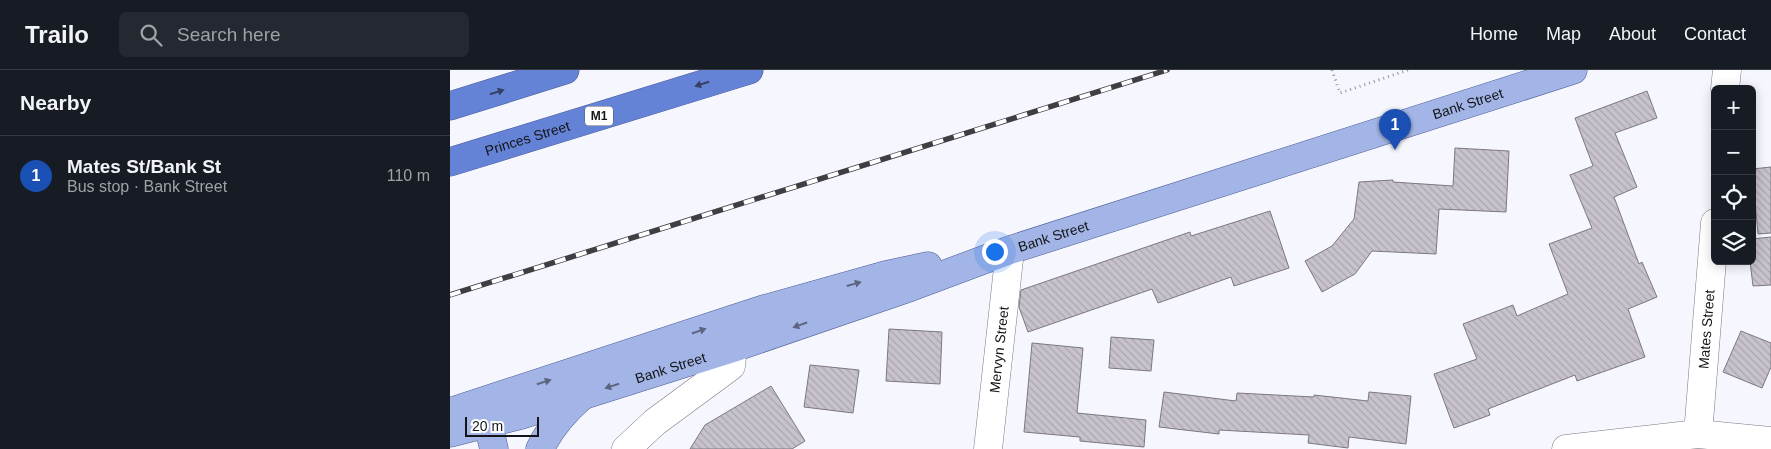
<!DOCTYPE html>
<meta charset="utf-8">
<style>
:root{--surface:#171b24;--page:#242831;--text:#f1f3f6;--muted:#9ea1a6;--line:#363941;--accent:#db2777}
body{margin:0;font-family:Helvetica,sans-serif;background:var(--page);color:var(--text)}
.controls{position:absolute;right:15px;top:15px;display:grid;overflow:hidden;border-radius:8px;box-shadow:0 2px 12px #0003}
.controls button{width:45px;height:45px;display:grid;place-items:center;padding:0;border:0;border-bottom:1px solid var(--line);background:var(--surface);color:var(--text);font:25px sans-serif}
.scale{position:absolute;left:15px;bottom:12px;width:74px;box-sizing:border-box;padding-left:5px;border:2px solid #141418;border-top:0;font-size:14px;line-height:18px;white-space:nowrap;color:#141418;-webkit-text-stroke:4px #fff;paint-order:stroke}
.you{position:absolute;left:544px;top:181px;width:18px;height:18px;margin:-12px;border:4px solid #fff;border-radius:50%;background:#1a73e8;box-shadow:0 0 0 8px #1a73e833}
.badge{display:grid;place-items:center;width:32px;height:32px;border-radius:50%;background:var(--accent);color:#fff;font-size:16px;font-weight:700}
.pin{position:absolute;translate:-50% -41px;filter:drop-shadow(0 1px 2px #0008)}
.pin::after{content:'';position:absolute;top:26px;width:18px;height:15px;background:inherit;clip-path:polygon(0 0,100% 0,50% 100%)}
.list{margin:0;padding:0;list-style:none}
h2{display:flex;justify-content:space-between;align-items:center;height:65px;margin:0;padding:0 20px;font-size:21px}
h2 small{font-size:16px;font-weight:400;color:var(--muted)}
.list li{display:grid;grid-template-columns:32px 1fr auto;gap:15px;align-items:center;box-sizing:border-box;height:80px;padding:0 20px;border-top:1px solid var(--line)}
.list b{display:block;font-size:19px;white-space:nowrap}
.list p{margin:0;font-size:16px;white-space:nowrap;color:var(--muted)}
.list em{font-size:16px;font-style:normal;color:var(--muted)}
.icon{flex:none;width:28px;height:28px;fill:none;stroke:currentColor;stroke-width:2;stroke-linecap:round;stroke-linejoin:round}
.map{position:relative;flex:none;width:1321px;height:379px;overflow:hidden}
header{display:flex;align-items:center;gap:30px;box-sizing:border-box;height:70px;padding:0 25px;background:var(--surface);border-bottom:1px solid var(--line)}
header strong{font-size:24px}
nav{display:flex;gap:28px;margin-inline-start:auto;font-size:18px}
.search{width:350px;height:45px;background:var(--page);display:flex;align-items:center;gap:12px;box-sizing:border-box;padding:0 18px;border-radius:8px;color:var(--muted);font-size:19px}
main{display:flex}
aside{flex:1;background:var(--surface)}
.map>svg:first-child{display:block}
.building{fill:url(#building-back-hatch);stroke:#7c7880}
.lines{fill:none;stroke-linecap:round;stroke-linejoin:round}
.minor-casing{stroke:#7a7a83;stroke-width:29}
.major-casing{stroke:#495c94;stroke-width:29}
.highway-casing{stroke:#495c94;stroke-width:29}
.path{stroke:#93939a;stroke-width:3;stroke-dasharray:1 4;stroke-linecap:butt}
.minor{stroke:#fff;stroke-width:28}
.major{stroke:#a3b5e6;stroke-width:28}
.highway{stroke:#6583d6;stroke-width:28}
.rail-casing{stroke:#3e3e43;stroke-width:5.5}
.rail{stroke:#fff;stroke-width:4;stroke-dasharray:11;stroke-linecap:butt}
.oneway{fill:#344064}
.oneway2{fill:#5c647f}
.labels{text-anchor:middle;stroke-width:4;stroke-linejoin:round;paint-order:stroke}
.shield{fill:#fff;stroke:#5a5a5d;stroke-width:1}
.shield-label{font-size:12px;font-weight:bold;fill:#141418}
.street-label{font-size:14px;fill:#141418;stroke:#fff}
</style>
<header>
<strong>Trailo</strong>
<div class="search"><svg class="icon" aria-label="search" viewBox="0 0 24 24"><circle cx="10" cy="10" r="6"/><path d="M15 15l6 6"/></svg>Search here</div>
<nav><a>Home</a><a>Map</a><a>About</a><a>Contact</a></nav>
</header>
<main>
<aside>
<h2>Nearby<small></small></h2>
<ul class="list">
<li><span class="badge" style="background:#1a4fb4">1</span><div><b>Mates St/Bank St</b><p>Bus stop · Bank Street</p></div><em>110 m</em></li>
</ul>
</aside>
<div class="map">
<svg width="1321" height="379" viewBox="0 0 1321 379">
<defs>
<pattern id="building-back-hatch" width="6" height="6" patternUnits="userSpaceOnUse" patternTransform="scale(1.25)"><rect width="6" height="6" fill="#c7c2cc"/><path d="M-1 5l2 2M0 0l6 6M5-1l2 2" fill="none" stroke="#aaa6ae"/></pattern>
</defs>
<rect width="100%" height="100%" fill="#f6f6fe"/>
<path class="building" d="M1197,21L1207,48L1165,63L1187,117L1164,127L1189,194L1192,192L1207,227L1178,239L1195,287L1127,311L1125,305L1038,339L1040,345L1004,358L984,304L1027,289L1013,254L1063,235L1067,246L1118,224L1099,174L1142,158L1120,105L1143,96L1125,48Z
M1005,78L1059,81L1056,142L989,139L986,184L922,181L905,204L872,222L855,191L882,176L904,149L909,112L943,110V112L1003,116Z
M1321,97V163L1308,164L1302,99Z
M820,141L839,198L784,216L781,207L708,233L702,219L578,262L569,237L571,220L740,162L741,166Z
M1321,167V215L1303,216L1300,191H1302V169Z
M439,259L492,262L490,314L436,311Z
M1291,261L1321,273V297L1312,318L1273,302Z
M661,267L704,270L701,301L659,298Z
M582,273L633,278L627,343L696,350L694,377L630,371V367L574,362Z
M360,295L409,300L403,343L354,337Z
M321,316L355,371L342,379H240L255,355Z
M714,322L786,331L787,323L864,327V325L918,331L919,322L961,326L956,374L899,367L898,378L858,373L859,365L769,360V364L709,357Z"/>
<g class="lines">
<defs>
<g id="minor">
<path d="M1275,19L1277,0"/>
<path id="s1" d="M1248,364L1265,153"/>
<path d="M176,379L205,352L281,296L283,278"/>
<path id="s2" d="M538,379L560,180"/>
<path d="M1116,379L1248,364L1321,371"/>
</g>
<g id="major">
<path d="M0,342L311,240L436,205L478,196"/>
<path d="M38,354L44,379"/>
<path id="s3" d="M0,363L71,345L283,278L461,217L560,180L1123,0"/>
<path d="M90,379C100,358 114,342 131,327"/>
</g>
<g id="highway">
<path d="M0,36L115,0"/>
<path id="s4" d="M0,92L299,0"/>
</g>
</defs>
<use href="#minor" class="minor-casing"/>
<use href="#major" class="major-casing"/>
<use href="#highway" class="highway-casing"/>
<path class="path" d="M882,0L890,23L958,0"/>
<use href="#minor" class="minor"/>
<use href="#major" class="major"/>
<use href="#highway" class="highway"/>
<defs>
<path id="rail" d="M0,225L717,0"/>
</defs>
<use href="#rail" class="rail-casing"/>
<use href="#rail" class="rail"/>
</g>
<defs><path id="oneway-solid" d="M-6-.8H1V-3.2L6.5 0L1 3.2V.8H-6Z" transform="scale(1.25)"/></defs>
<g class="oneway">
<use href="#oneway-solid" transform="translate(252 14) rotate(163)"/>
<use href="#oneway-solid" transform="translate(47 22) rotate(-17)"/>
</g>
<g class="oneway2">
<use href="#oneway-solid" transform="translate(404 214) rotate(-16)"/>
<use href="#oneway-solid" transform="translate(350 255) rotate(161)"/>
<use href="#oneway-solid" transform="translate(249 261) rotate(-19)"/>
<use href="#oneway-solid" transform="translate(94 312) rotate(-17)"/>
<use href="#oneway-solid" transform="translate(162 316) rotate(163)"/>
</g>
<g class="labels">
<rect class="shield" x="135" y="36.5" width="28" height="19" rx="4"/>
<g class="shield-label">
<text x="149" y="50">M1</text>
</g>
<g class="street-label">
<text dy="5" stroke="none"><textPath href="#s3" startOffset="1070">Bank Street</textPath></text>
<text dy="5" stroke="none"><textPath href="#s4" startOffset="81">Princes Street</textPath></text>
<text dy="5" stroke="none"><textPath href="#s3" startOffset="635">Bank Street</textPath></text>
<text dy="5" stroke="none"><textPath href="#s1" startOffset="105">Mates Street</textPath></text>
<text dy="5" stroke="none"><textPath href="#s2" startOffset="100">Mervyn Street</textPath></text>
<text dy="5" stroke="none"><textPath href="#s3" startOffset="230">Bank Street</textPath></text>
</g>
</g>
</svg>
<div class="controls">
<button>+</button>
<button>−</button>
<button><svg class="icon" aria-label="locate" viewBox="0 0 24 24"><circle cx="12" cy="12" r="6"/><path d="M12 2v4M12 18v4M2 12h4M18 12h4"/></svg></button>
<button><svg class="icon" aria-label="layers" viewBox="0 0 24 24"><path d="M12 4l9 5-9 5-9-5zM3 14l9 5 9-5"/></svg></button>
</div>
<div class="scale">20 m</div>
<div class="you"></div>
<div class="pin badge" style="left:945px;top:80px;background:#1a4fb4">1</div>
</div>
</main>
